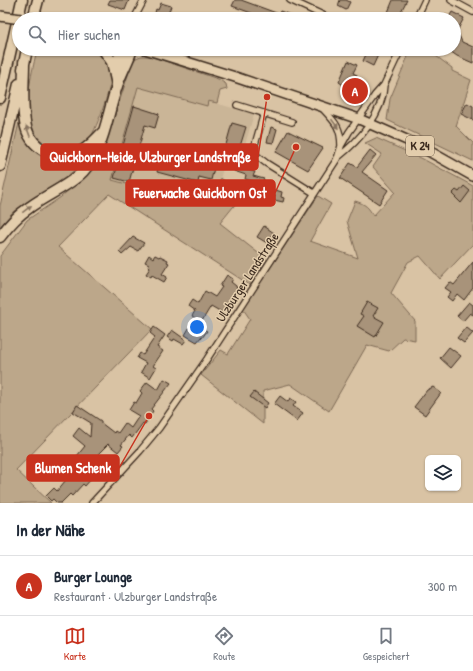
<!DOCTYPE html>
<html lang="de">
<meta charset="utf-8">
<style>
:root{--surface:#fff;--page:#f2f2f3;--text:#1f2937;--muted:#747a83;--line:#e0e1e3;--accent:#c8321e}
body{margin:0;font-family:"Patrick Hand",sans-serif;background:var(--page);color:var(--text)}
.controls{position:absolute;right:12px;bottom:12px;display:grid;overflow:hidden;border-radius:6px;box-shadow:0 1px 3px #0004}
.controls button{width:36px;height:36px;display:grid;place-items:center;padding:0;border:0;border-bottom:1px solid var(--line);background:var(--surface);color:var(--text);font:20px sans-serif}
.you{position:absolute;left:197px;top:327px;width:14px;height:14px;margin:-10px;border:3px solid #fff;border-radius:50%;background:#1a73e8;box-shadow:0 0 0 6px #1a73e833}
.badge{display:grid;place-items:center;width:26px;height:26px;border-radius:50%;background:var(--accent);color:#fff;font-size:13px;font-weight:700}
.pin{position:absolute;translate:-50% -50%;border:2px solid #fff;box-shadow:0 1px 4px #0006}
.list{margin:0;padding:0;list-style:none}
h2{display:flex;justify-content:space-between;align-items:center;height:52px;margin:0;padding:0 16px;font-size:17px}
h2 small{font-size:13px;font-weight:400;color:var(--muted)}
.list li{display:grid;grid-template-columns:26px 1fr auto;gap:12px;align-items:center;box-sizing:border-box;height:60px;padding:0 16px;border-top:1px solid var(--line)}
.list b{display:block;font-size:15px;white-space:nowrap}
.list p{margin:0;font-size:13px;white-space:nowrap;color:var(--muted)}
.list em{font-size:13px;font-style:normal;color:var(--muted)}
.icon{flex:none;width:22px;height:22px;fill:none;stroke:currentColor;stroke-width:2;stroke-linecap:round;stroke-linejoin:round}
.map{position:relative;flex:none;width:473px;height:503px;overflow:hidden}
.search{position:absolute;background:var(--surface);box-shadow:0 1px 3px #0004;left:12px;right:12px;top:12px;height:44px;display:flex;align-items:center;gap:10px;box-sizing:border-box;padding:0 14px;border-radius:22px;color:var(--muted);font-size:15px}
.sheet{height:112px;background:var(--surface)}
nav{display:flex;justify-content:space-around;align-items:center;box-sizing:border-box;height:56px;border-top:1px solid var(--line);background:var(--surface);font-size:11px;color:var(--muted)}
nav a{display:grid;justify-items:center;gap:2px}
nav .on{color:var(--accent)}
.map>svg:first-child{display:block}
.built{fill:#cab597}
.green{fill:#bca78a;stroke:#7c6854}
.building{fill:#a8937a;stroke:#3b2a1e}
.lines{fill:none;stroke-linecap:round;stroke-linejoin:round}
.street-casing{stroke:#3b2a1e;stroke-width:8}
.primary-casing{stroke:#3b2a1e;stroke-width:12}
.highway-casing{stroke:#3b2a1e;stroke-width:13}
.street{stroke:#e3cdac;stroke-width:5.5}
.primary{stroke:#e3cdac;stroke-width:9}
.highway{stroke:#e3cdac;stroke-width:10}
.primary-bridge-casing{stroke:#3b2a1e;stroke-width:12;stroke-linecap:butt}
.primary-bridge{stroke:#e3cdac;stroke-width:9}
.oneway{fill:#87735e}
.labels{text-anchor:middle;stroke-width:3;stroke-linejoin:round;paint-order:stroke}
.shield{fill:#e3cdac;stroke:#6d5b49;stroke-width:1}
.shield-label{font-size:12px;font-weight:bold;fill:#3b2a1e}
.street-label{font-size:13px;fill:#3b2a1e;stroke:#e3cdac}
.leader{fill:none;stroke:#c8321e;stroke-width:1.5}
.callout-dot{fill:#c8321e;stroke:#e3cdac;stroke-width:1.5}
.callout{fill:#c8321e;stroke:#c8321e;stroke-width:1.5}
.callout-label{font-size:14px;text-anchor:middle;font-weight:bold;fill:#fff}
</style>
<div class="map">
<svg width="473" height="503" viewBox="0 0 473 503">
<rect width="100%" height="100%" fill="#d9c3a4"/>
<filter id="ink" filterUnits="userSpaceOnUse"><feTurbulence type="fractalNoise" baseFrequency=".025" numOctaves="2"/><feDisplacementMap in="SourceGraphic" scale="8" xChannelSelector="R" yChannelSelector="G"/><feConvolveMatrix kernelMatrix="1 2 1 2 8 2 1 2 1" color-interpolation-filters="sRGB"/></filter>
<g filter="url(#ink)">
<path class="built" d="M138,87L207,106L208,101L254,114L241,158L227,155L218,186L206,197L197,201H189L112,180Z"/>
<path class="green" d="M37,49H97C100,51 104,54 106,57C109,62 110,73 111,78C111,88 95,134 88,141C78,149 67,154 54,150C13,137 31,79 37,49Z
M411,49H435L436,56L452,68V71L471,80L456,126L473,143V161L387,120L390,99Z
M141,56H150L218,79L226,84L227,89L220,91L217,103L208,101L207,106L138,87L112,180L189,201C204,201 215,192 221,178L242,196L220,223L267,260L250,285L109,194L58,247L152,329L16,470L51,503H0V256L27,220L61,197L92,168L106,142L132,63L136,58Z
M20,118L27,140L35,151L48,158L70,160L87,152L97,143L88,159L65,178L14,211L0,227V206Z
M376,138L421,158L473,186V244L440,279L420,256L408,262L391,293L415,321V340L403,338L389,351L367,345L329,411L290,384L263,391V424L201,375L221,350L228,354L250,319L243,309L318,196L331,204L310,241L358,258L347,221L355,201C365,204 369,207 373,216L395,192L373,167L382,154L365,143Z"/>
<path class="building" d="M110,0H129L125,10L108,4Z
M235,0H241L279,14L280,11L301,19H264L265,18L232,6Z
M340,0H346L350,2L346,10L338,6Z
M393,0H407L397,19H390L386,17Z
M161,3L171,6L168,14L166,13L164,19L154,17L156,9L158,10Z
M452,12L464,18L457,31L462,42L473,47V63L457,56L447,49H454V19H448Z
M368,50L378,55L373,66L363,61Z
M348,61L357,65L353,73L357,75L352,83L364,89L357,99L346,93L349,89L339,82Z
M467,103L473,106V120L461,114Z
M134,106L159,114L155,128L145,125L129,182L114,178Z
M232,123L246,127L237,156L224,152Z
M271,127L277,129L273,143L267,142Z
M288,131L323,148L308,170L276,152Z
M370,150L376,155L362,172L388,190L379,204L340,178L350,163L357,167Z
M162,154L214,168L211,180L199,177L198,183L157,172Z
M236,162L245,165L244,169L255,172L253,176L264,179L262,187L254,185L255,182L245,179L246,175L234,171Z
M267,184L274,186L272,189L282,192L281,197L284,198L283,202L274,200L275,195L264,192Z
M464,186L470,191L461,203L452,194L456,190L459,192Z
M264,226L274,233L267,243L257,237Z
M133,237L144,243L138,251L131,247L122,255L119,252Z
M149,255L153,258L155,255L159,257L160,256L168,260L167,262L169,263L162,274L167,277L164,282L152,275L151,277L146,274L150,268L148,266L149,264L145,262Z
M473,262V288L464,300L457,294L452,301L447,297L451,292L445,288L450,282L454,285Z
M227,275L233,279L231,282L236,286L237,289L223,313L211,306L199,326L207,331L202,338L201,337L197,342L185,335L195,318L192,316L195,311L188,306L192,300L198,304L205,291L215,297L222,287L220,286Z
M367,302L378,308L373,316L384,322L375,337L357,326L364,316L360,314Z
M469,302L473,305V315L470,313L463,321L457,316Z
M154,327L165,335L157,347L163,351L153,366L156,368L150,378L141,372L146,363L137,358L140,353L143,355L155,337L150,333Z
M466,327L473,333L464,343L457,338Z
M172,330L186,340L183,344L174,339L173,341L167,337Z
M449,347L461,356L451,368L440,358Z
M164,379L171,383L151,409L153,411L145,424L143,423L132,438L129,435L121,445L123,446L118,452L108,444L94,458L84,471L92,478L85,486L83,484L72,496L70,494L61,503H57L53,499L51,501L46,496L54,488L57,491L82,460L77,456L85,446L73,436L79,428L90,437L91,423L73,412L77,405L101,421V423L114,433L115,431L118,433L125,423L131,428L139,416L129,410L134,402L136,403L142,393L140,391L147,382L158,390Z
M433,387L441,393L425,415L414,407L427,390Z
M254,392L268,403L265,408L250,397Z
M280,396L288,402L290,398L296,402L293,406L303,413L297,421L274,404Z"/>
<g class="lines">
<defs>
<path id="street" d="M290,0L331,19
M451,0L473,12
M134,19L144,0
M416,19L425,0
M394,49L400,52
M237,105L292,122
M321,107C334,121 341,126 341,146
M264,113L254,148L255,152L257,156L266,163L314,193
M337,158C359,141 383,114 384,85
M92,503L140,451L159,428L207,359L337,159L341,146L349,132L375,95L384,85L401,49"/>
<path id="primary" d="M145,49L235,77L359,119L418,145L473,176"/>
<path id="highway" d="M33,19L38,0
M103,49L112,62L117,85
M24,62C24,83 21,106 26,127C32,151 61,163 82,151C90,146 96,139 103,132
M23,69L27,49
M115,69L122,49
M0,98L22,0
M0,166L19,84
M0,237C8,226 18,215 30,207C45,196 62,189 77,177C104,155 106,117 117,86C121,73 128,62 132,49"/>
</defs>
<use href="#street" class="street-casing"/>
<use href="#primary" class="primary-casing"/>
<use href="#highway" class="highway-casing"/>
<use href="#street" class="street"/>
<use href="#primary" class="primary"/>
<use href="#highway" class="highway"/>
<defs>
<path id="primary-bridge" d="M0,16L21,19"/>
</defs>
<use href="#primary-bridge" class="primary-bridge-casing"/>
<use href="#primary-bridge" class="primary-bridge"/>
</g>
<defs><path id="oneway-solid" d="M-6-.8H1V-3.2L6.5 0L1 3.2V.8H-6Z"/></defs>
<g class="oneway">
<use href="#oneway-solid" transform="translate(335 124) rotate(55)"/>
<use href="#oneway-solid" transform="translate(28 131) rotate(-110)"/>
<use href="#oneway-solid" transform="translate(27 209) rotate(-38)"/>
</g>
</g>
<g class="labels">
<rect class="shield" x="406" y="136" width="28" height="20" rx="3"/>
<g class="shield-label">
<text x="420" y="150">K 24</text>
</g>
<g class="street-label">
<text transform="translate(247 277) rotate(-57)" y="5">Ulzburger Landstraße</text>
</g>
</g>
<path class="leader" d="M267 97L258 157M296 147L275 193M149 416L119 468"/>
<g class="callout-dot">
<circle cx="267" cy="97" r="4"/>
<circle cx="296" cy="147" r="4"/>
<circle cx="149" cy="416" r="4"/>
</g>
<g class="callout">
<rect x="41" y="144" width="217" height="26" rx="4"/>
<rect x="126" y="180" width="149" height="26" rx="4"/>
<rect x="27" y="455" width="92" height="26" rx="4"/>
</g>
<g class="callout-label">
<text x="150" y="162">Quickborn-Heide, Ulzburger Landstraße</text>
<text x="200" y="198">Feuerwache Quickborn Ost</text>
<text x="73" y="473">Blumen Schenk</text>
</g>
</svg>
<div class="controls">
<button><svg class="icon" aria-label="layers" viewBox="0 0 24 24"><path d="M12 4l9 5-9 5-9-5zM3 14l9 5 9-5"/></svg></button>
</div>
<div class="you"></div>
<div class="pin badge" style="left:355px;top:91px">A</div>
<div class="search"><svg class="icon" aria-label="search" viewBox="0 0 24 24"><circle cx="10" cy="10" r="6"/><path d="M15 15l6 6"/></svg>Hier suchen</div>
</div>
<section class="sheet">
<h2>In der Nähe<small></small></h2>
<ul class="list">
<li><span class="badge">A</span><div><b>Burger Lounge</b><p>Restaurant · Ulzburger Landstraße</p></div><em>300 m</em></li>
</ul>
</section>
<nav>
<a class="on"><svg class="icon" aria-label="map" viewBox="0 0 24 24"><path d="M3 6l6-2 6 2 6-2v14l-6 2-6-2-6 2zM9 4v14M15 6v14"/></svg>Karte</a>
<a><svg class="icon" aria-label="directions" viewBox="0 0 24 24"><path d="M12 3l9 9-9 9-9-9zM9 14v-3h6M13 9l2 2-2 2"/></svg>Route</a>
<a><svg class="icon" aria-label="saved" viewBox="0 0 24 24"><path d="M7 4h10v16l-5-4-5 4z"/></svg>Gespeichert</a>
</nav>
